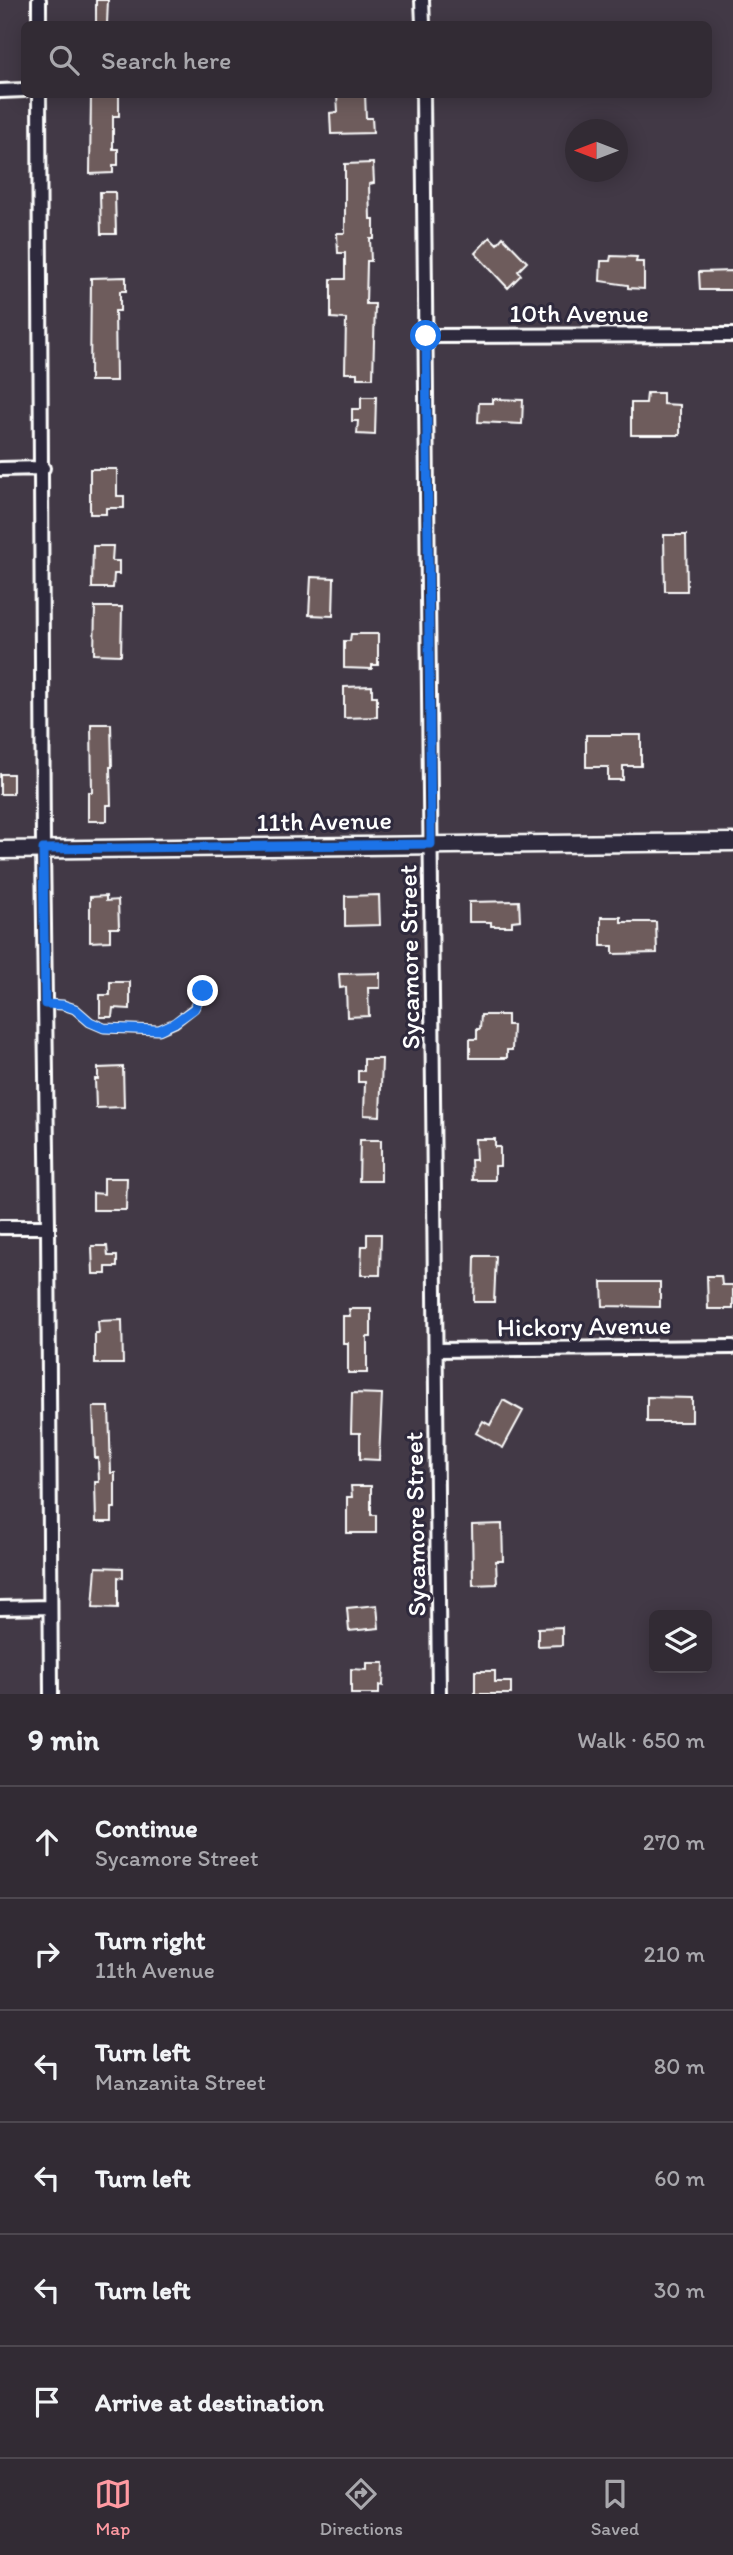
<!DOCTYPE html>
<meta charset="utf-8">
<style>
:root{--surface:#322b34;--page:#3d3740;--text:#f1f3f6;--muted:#a8a7ac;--line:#4d474f;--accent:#ff9aa2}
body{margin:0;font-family:Itim,sans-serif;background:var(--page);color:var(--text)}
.controls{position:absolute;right:21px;bottom:21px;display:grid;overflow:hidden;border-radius:10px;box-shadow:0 4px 18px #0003}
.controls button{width:63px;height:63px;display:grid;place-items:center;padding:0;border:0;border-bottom:2px solid var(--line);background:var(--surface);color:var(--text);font:35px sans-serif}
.compass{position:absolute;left:565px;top:119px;width:63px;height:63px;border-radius:50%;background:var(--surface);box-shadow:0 4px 18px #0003;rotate:270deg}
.stop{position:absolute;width:21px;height:21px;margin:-16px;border:5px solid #1a73e8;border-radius:50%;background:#fff}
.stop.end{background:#1a73e8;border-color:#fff;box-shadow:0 2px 7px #0008}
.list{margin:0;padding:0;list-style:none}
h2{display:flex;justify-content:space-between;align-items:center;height:91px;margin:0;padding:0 28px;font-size:30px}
h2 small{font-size:23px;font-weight:400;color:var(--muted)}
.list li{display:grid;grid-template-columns:46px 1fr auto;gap:21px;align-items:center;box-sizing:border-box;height:112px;padding:0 28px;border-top:2px solid var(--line)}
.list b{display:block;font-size:26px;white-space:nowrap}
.list p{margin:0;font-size:23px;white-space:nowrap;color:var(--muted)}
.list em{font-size:23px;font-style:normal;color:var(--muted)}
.icon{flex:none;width:38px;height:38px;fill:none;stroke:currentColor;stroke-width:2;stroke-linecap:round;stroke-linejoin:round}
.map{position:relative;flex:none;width:733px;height:1694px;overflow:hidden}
.search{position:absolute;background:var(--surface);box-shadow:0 4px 18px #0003;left:21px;right:21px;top:21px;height:77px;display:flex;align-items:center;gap:18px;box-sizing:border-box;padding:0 24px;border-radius:10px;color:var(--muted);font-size:26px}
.sheet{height:763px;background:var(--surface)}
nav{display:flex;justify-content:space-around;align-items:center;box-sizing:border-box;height:98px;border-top:2px solid var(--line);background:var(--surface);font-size:19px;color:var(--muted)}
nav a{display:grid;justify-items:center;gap:4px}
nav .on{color:var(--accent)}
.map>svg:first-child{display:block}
.building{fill:#6e5b5b;stroke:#fff;stroke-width:2}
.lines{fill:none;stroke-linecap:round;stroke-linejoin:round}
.lane-casing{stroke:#fff;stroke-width:11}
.street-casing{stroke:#fff;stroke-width:18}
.secondary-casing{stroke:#fff;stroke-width:21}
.lane{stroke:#2f2a3d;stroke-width:6}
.street{stroke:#2f2a3d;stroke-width:12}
.secondary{stroke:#2f2a3d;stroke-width:16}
.route{stroke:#1a73e8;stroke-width:9}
.labels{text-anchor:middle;stroke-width:6;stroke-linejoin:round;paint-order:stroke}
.street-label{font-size:26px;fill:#fff;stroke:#2f2a3d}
</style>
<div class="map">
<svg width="733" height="1694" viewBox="0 0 733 1694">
<rect width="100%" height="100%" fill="#423946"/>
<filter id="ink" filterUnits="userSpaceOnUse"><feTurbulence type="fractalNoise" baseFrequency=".0143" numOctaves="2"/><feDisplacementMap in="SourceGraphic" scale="14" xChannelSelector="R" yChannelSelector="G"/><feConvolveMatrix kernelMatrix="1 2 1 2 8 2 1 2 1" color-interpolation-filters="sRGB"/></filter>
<g filter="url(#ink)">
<path class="building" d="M96,0H108L107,24H96Z
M91,94H119V116H113V149H118V165H113V173L90,174Z
M337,94H365L366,118H372L373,133L331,134L330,113L338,112Z
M373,163L374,183L369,184L370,219H374V239H370L371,261H367L366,304H375L373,378H357V373H345L346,319L331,318V279H345V253H338L337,233H345V164Z
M100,192H115L116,234H101Z
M490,237L497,244L503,237L527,262L518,271L521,275L508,288L475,253Z
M611,256L637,257L636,262H644V289L628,288V285L600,281L601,261H610Z
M733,271L732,290H700L699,272Z
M126,277V291H120V311H115L116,381H90L91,278Z
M647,393H663V404L680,405V435H631V403H646Z
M361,397H376L375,435L357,434L358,421H352V409H361Z
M493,399L523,400L522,424L478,422L479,403H493Z
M90,469H117V496H124V508H106V514H90Z
M664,535H686L687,591H665Z
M93,546H113L112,561H119V574H114L113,588H92Z
M311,577L334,578L333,616L309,615Z
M95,607H122L121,655L94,654Z
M351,634H378V665H372V669L344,668V641H350Z
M372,686V696H377V717L344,718V687Z
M91,724H111L112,767H110L111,805H107V821H88V792H92Z
M586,735H641V766H623V780H608V767H586Z
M0,774H13V794H0Z
M379,895L380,925L345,926V896Z
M106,896V901L118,900L119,928H110V941L90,942V897Z
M519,901L520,920L512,921V926H491V922H469V902Z
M601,917H621V922H656L657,953L613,954V946H601Z
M380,973V988H368L369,1016L347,1017L346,987L340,988L339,974Z
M110,982H130V1009L113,1008L112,1017H100V995H110Z
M481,1015H507V1025H513L512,1050H507V1058H470V1039H477V1029H480Z
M364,1059H382L380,1116L364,1115L365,1082H358V1071H364Z
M123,1067L124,1107L96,1108L95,1079H98V1068Z
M475,1139H495V1147H500V1166H495V1180H472L471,1160H476Z
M360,1140H381V1181H359Z
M104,1178H127L126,1210H93V1193L104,1194Z
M367,1234H381L380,1275H361L362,1246H367Z
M92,1246H107L108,1256H117V1267H106V1274H93Z
M475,1256H496L494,1302H474Z
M707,1276H721L722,1285H733V1309H708Z
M602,1282H660V1307L603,1306Z
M349,1309H371V1337H367V1373H348V1343H343V1316H350Z
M122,1320L123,1364H95V1333H99L98,1321Z
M352,1393L382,1394L379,1460L360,1459V1433H351Z
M647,1397L692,1398V1422H647Z
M503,1400L523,1411L503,1448L476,1433L483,1421L490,1425Z
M93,1407H109L111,1473H115V1508H112V1522H96L95,1482H99L98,1458H95Z
M351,1486H371V1515H376V1533H347V1497H352Z
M502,1524L503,1561H496L497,1584L473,1585L472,1525Z
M96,1567L123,1568V1578L118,1577V1608L93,1607Z
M377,1605L379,1628L349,1631L347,1608Z
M562,1627V1645L538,1646V1628Z
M367,1663H384L383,1686L379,1685V1694H351V1669L367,1670Z
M475,1671H495V1682H511V1694H475Z"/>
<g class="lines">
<defs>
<path id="lane" d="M45,1004L63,1005L75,1009L90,1022L104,1028L159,1030L175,1023L194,1008L203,991"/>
<path id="street" d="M39,0V24
M422,0L423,24
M0,91L24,90
M39,94L43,849L48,1227L51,1694
M423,94L439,1694
M426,336L733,335
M0,469L43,468
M0,1227H48
M436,1350L733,1347
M0,1608L50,1607"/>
<path id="secondary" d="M0,850L733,842"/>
</defs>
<use href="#lane" class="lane-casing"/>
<use href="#street" class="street-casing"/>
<use href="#secondary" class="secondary-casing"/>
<use href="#lane" class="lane"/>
<use href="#street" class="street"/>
<use href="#secondary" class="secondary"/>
</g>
</g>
<g class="lines" filter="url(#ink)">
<path class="route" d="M203,991L194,1009L174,1023L159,1030L104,1028L90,1022L75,1009L63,1005L45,1004L43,849L431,844L426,336"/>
</g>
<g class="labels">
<g class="street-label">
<text x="579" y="322">10th Avenue</text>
<text transform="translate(324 821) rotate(-1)" y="9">11th Avenue</text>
<text transform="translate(409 957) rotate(-91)" y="9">Sycamore Street</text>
<text transform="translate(584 1326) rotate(-1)" y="9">Hickory Avenue</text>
<text transform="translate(415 1524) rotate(-91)" y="9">Sycamore Street</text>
</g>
</g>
</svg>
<div class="controls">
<button><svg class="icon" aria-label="layers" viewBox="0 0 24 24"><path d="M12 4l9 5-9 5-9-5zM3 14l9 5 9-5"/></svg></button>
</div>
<svg class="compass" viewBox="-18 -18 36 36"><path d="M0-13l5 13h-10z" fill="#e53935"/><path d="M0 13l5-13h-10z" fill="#a8a7ac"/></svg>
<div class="stop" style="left:426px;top:336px"></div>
<div class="stop end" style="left:203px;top:991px"></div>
<div class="search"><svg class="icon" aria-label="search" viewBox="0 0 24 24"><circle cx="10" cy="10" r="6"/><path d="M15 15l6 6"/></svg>Search here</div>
</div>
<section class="sheet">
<h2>9 min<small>Walk · 650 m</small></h2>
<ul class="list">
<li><svg class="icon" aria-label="ahead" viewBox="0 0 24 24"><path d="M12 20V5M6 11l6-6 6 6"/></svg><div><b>Continue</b><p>Sycamore Street</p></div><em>270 m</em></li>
<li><svg class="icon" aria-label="right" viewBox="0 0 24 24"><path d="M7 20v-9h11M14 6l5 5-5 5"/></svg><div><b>Turn right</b><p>11th Avenue</p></div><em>210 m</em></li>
<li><svg class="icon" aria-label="left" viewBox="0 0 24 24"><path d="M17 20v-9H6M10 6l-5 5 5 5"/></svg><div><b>Turn left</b><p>Manzanita Street</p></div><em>80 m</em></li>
<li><svg class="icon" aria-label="left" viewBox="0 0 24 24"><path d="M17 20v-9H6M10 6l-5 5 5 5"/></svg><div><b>Turn left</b></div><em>60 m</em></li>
<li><svg class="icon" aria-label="left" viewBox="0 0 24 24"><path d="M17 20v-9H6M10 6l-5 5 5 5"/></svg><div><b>Turn left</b></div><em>30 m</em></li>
<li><svg class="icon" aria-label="arrive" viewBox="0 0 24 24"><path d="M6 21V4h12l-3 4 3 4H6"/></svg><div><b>Arrive at destination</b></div></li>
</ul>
</section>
<nav>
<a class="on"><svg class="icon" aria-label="map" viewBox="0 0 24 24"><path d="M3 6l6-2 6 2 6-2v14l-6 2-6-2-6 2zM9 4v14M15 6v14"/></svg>Map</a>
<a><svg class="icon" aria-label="directions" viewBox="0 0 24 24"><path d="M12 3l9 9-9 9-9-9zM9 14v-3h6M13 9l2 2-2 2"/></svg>Directions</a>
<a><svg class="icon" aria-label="saved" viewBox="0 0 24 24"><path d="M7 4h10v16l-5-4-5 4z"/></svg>Saved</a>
</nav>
